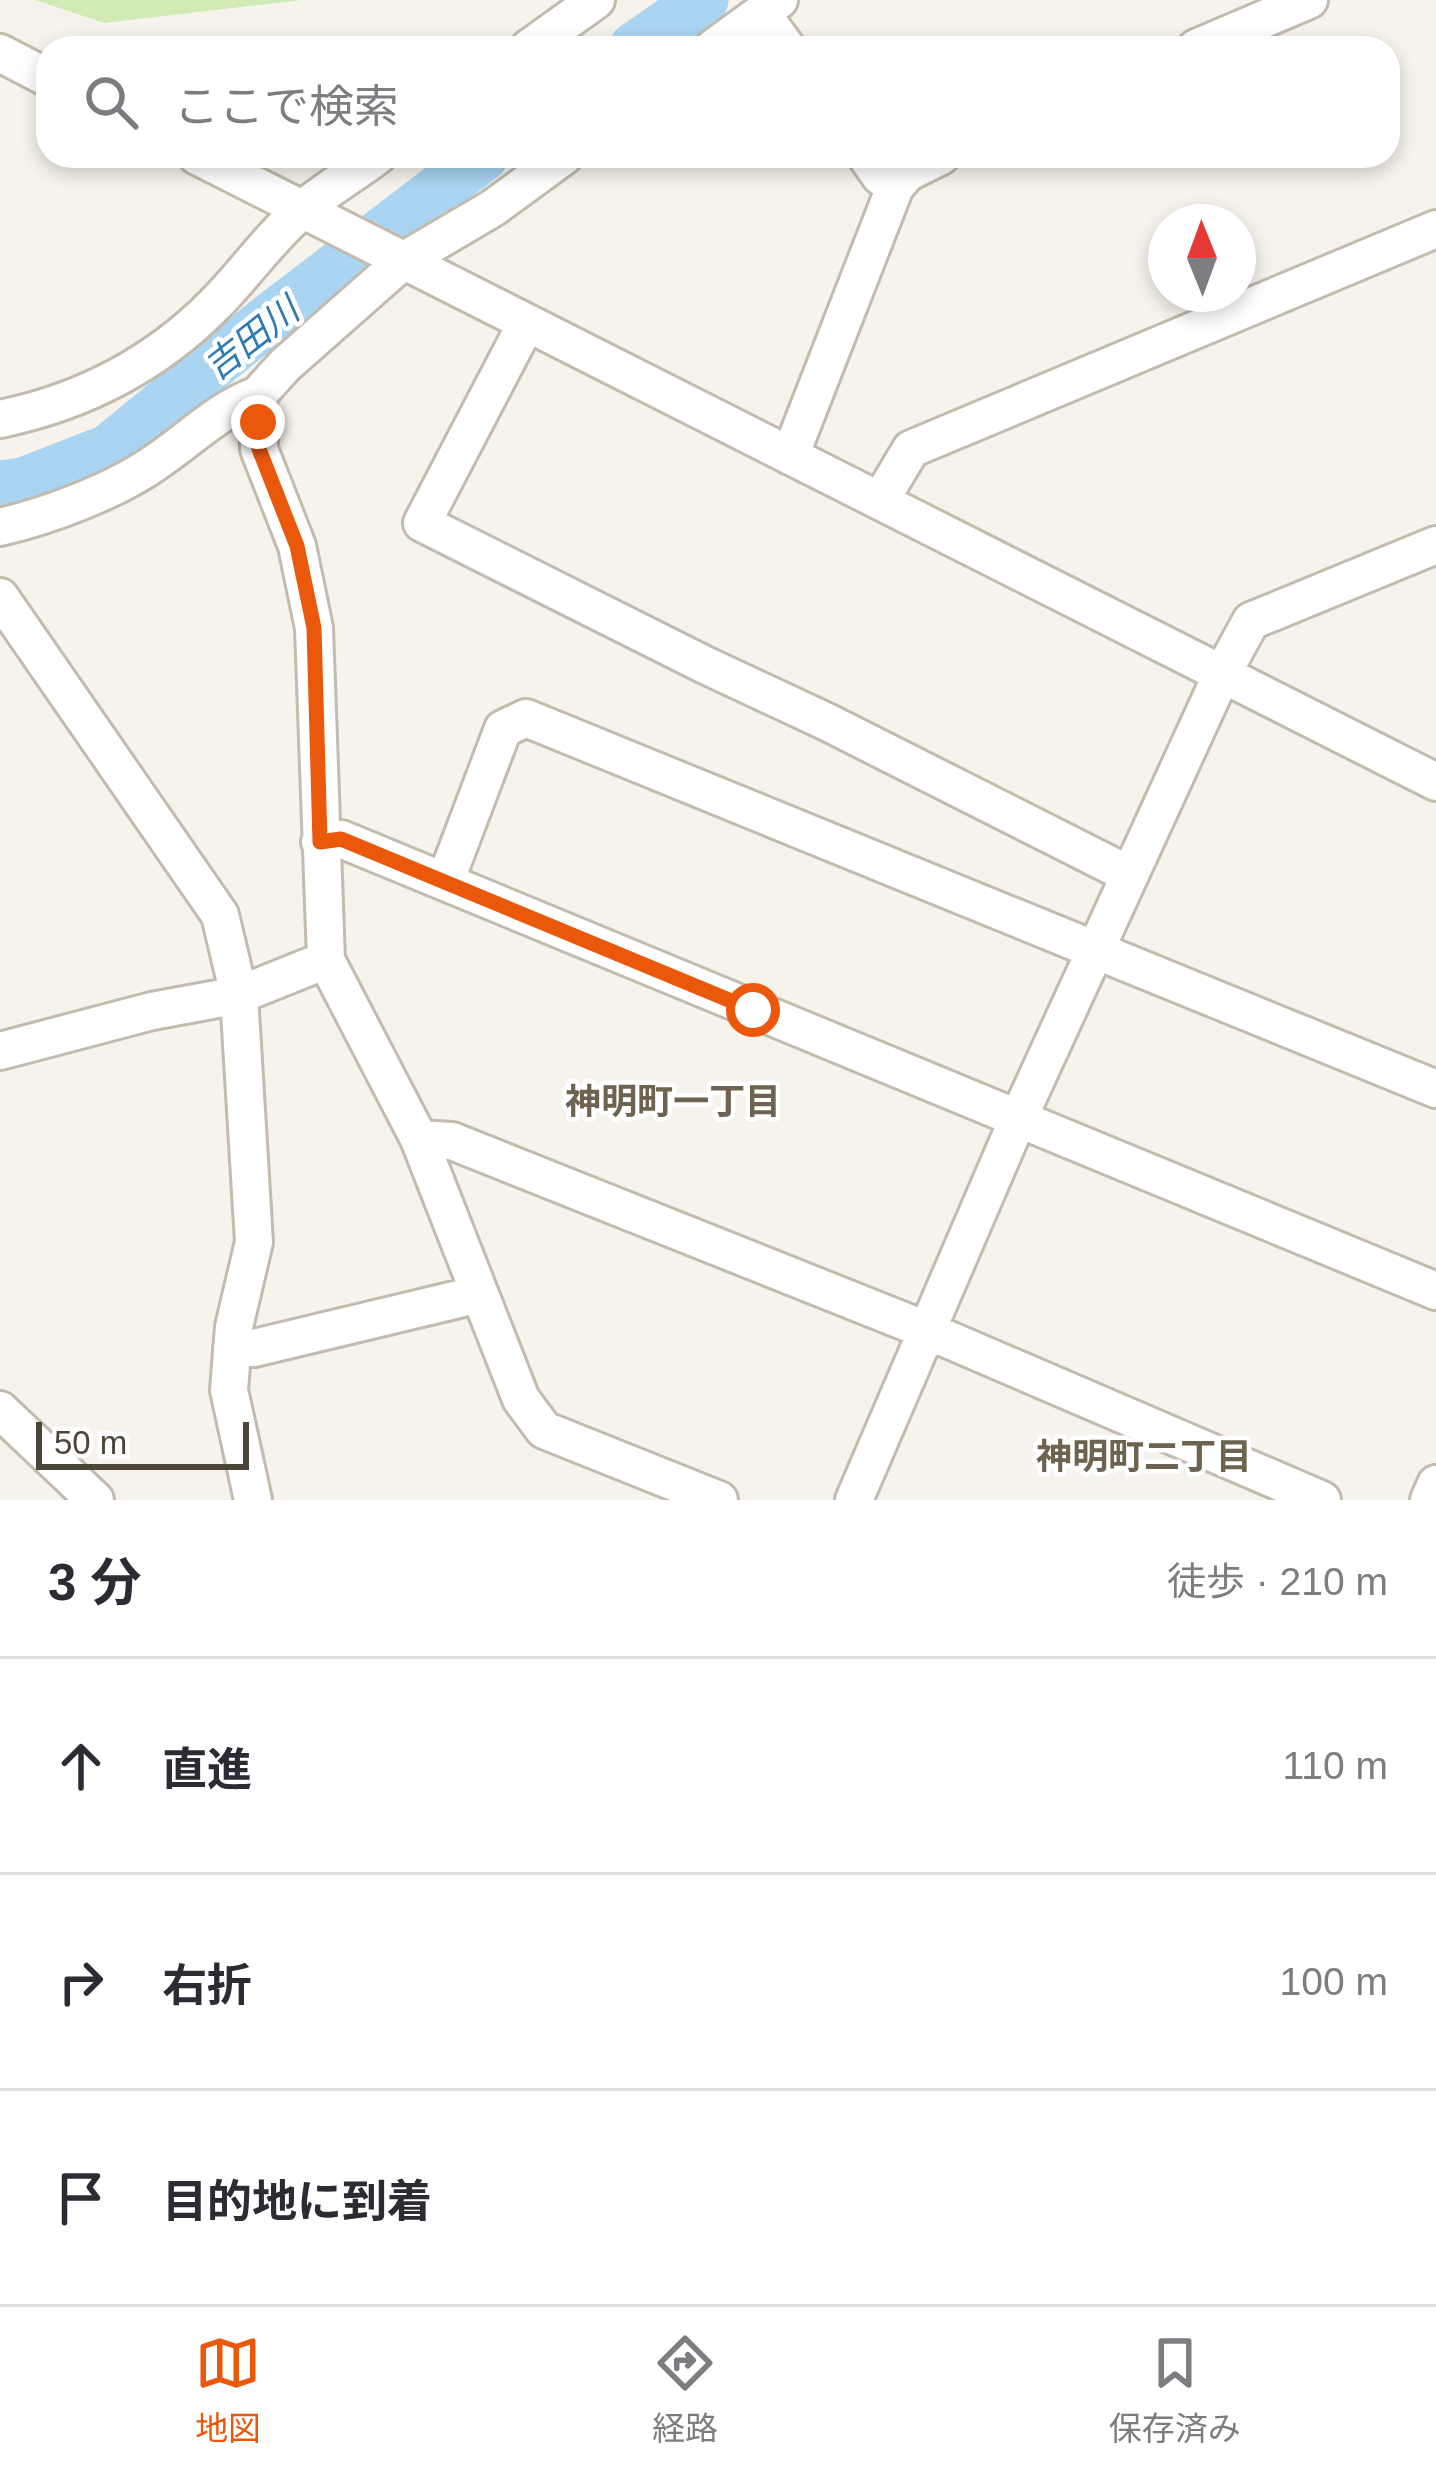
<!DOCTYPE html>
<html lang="ja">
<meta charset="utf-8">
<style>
:root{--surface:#fff;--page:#f7f7f7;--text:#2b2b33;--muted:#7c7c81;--line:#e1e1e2;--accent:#ea580c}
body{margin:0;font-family:Arial,"Noto Sans JP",sans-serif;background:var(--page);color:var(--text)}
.compass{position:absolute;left:1148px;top:204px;width:108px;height:108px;border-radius:50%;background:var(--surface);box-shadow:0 6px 18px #0003;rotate:359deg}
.scale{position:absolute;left:36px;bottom:30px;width:213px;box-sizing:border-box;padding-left:12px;border:6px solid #4b4439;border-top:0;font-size:33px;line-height:42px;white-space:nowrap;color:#4b4439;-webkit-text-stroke:9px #fff;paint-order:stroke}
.stop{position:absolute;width:36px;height:36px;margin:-27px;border:9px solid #ea580c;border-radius:50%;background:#fff}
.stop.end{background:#ea580c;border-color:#fff;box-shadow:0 3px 12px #0008}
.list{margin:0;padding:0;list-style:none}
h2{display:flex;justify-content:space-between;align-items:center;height:156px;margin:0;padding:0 48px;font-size:51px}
h2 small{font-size:39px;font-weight:400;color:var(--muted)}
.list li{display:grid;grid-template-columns:78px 1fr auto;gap:36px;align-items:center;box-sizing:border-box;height:216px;padding:0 48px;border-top:3px solid var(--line)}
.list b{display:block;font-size:45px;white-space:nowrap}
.list em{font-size:39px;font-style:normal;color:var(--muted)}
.icon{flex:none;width:66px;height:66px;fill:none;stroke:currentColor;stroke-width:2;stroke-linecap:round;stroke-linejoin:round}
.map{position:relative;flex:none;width:1436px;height:1500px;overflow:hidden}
.search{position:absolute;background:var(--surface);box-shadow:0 6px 18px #0003;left:36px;right:36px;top:36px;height:132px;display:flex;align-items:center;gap:30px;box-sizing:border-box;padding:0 42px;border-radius:36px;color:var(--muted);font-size:45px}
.sheet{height:804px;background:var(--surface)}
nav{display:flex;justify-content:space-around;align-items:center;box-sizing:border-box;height:168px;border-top:3px solid var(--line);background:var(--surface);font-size:33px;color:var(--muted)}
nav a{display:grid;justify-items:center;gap:6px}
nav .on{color:var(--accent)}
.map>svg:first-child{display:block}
.green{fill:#d2eab5}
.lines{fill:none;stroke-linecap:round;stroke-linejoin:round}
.river{stroke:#a9d4f2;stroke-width:51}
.minor-casing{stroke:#c2bbae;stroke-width:42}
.minor{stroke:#fff;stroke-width:36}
.route{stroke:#ea580c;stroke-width:15}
.labels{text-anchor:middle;stroke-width:9;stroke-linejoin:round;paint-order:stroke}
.water-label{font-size:36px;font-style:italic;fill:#2e7ab2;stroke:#fff}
.neighbourhood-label{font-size:36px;font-weight:bold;fill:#6e6250;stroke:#fff}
</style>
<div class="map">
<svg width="1436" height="1500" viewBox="0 0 1436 1500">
<rect width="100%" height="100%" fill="#f6f3ec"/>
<path class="green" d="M35,0H302L104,23Z"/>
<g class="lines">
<path class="river" d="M634,48L703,0
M0,486L23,483L108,450L268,320L483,156"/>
<defs>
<path id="minor" d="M761,13L787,48
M529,48L596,0
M713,48L779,0
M1196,48L1309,0
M0,53L48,78
M197,156L1436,782
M564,156L493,208L403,261L285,365L258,395L259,449L297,546L314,628L326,960L419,1139L521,1399L544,1430L719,1500
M866,156L880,176L895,187
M526,324L422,523L705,665L827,722L1130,875
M0,419C82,402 156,364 215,304C245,274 270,237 303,209C326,190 353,174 377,156
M790,456L895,187L907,173L941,156
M881,499L911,449L1436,229
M0,527C48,516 115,491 156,462C189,440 219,409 258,395
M0,597L220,915L239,995L254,1242L234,1327L229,1390L253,1500
M320,842L341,839L1436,1291
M445,882L503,729L526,718L1436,1089
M0,1051L152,1011L239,995L326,960
M419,1139L452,1141L926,1330L1322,1500
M232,1348H254L463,1298L479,1292
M0,1410L95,1500
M854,1500L1018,1119L1222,674L1251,621L1436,545
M1429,1500L1436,1484"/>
</defs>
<use href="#minor" class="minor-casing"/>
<use href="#minor" class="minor"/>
</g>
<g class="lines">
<path class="route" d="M258,422L259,449L297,546L314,628L320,842L341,839L753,1010"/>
</g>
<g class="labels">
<g class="water-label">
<text transform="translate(251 338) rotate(-38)" y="13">吉田川</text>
</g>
<g class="neighbourhood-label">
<text x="673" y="1114">神明町一丁目</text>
<text x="1144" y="1469">神明町二丁目</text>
</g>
</g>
</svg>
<svg class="compass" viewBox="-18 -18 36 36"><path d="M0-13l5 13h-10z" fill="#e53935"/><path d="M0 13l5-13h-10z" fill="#7c7c81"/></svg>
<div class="scale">50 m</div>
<div class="stop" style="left:753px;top:1010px"></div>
<div class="stop end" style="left:258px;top:422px"></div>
<div class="search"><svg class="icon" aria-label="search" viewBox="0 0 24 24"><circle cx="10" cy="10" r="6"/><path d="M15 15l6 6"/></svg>ここで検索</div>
</div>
<section class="sheet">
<h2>3 分<small>徒歩 · 210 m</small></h2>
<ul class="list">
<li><svg class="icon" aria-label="ahead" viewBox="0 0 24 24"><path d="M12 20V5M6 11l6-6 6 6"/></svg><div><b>直進</b></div><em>110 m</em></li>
<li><svg class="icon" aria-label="right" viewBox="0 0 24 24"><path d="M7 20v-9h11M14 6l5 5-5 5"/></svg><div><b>右折</b></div><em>100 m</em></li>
<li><svg class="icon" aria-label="arrive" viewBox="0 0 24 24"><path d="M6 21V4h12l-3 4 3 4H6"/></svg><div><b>目的地に到着</b></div></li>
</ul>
</section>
<nav>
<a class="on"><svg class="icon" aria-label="map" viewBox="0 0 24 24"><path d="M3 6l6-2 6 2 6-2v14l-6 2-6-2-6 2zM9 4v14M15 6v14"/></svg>地図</a>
<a><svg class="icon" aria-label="directions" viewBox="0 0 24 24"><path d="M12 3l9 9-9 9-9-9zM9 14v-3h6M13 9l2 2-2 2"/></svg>経路</a>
<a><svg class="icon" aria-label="saved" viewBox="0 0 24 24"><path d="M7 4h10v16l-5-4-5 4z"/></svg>保存済み</a>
</nav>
